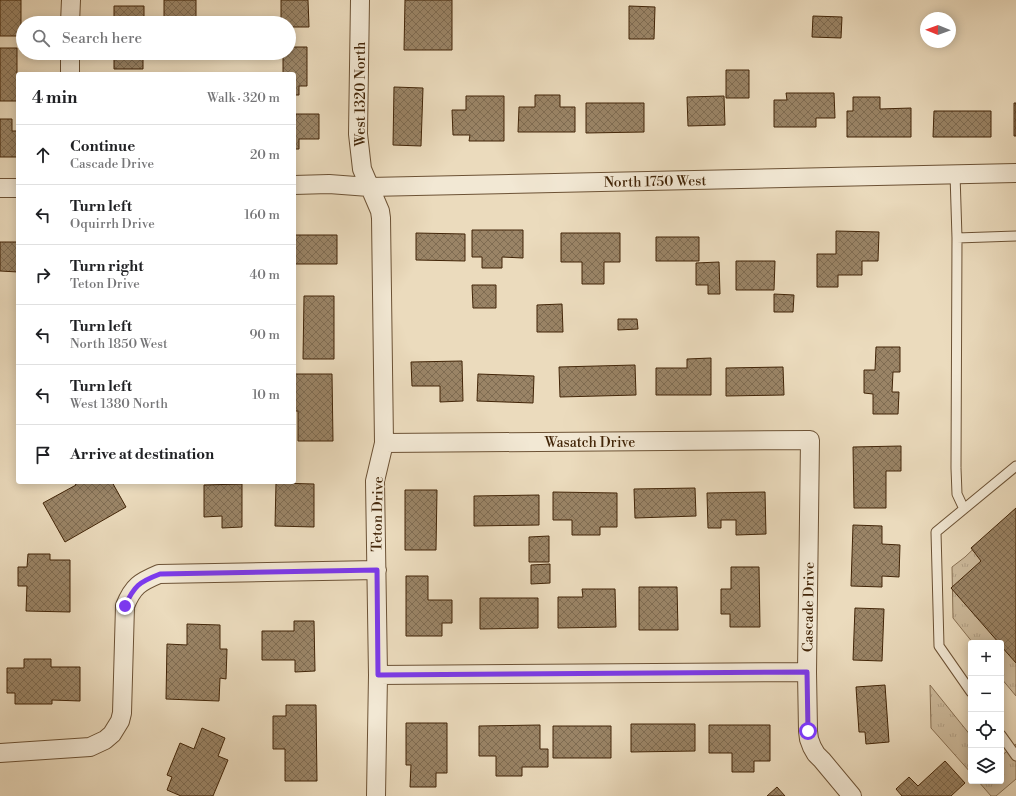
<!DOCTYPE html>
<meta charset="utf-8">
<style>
:root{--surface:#fff;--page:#f2f2f2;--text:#202124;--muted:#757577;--line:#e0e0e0}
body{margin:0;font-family:"Libre Bodoni",serif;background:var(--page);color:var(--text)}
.controls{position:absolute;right:12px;bottom:12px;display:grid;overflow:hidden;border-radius:4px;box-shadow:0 2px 10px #0003}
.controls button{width:36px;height:36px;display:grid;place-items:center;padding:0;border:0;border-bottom:1px solid var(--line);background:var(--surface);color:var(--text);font:20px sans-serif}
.compass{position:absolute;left:920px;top:12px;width:36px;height:36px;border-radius:50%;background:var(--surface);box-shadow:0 2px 10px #0003;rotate:271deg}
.stop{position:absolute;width:12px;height:12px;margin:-9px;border:3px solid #7c3aed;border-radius:50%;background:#fff}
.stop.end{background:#7c3aed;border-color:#fff;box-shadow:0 1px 4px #0008}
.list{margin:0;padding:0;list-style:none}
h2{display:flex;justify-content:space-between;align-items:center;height:52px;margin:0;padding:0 16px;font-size:17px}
h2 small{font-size:13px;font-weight:400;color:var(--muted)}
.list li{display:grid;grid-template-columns:26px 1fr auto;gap:12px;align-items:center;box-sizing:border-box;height:60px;padding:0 16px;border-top:1px solid var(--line)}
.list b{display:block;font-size:15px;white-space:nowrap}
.list p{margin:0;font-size:13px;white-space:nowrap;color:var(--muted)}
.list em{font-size:13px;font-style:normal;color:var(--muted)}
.icon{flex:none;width:22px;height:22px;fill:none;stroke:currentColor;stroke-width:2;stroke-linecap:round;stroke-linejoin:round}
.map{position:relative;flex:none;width:1016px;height:796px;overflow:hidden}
.search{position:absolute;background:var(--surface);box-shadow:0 2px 10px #0003;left:16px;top:16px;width:280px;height:44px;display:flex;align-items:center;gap:10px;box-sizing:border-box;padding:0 14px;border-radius:22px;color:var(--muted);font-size:15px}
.panel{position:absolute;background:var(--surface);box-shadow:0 2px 10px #0003;left:16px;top:72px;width:280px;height:412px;border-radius:4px}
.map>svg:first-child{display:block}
.grass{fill:url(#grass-tufts);stroke:#887053}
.building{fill:url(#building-cross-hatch);stroke:#422508}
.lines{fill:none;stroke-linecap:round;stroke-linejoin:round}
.lane-casing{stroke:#6c5235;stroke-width:11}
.street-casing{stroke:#6c5235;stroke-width:20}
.lane{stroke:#f2e8d4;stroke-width:9}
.street{stroke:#f2e8d4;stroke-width:18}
.route{stroke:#7c3aed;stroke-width:5}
.labels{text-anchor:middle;stroke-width:3.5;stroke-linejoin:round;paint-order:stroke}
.street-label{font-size:14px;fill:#422508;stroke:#f2e8d4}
</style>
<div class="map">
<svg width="1016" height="796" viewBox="0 0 1016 796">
<defs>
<pattern id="grass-tufts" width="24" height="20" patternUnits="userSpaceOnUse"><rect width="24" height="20" fill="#cebc9e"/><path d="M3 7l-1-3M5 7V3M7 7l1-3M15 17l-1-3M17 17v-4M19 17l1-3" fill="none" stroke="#b2a187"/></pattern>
<pattern id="building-cross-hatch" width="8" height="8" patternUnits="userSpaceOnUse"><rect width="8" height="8" fill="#9a8466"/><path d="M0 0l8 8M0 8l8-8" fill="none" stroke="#7f6c52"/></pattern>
</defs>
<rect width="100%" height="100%" fill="#ebdbbd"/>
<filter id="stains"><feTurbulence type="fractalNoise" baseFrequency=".005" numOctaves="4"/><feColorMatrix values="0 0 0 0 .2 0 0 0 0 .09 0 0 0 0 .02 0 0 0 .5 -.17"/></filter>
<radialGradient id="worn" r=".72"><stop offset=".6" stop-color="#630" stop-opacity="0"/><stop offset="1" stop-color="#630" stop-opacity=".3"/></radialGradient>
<path class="grass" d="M1016,508V696L1001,678V643H973L953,618L952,567L965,557Z
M930,685L971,736V773L931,728Z
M1016,744V779L996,796H991L978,781H1001V756Z"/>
<path class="building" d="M0,0H21V36H0Z
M164,0H196V23H164Z
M281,0H308L309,27H289V23H281Z
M405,0H452V50H404Z
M114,6H144V23H114Z
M629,6L655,7L654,39H629Z
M813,16L842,17L841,38L812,37Z
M289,47H307V86H299V95H294V74H283V53H289Z
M0,48H17V101H0Z
M114,53H143V69H114Z
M726,70H749V98H726Z
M394,87L423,88L421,146L393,145Z
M786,93H834L835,118H816V127H774V100H787Z
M535,95H560V107H575V132H518L519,107H535Z
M466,96H504V141H469L470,135H453L452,110H466Z
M724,96L725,125L688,126L687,97Z
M853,97H880V109L911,108V137H847V111H853Z
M586,103H644V132L586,133Z
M1014,103H1016V136H1014Z
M934,111H991V137H933Z
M296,114H319V139H299V149H294V123H295Z
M0,119H12V131H18V157H0Z
M472,230H523V258L502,257V268H482V257H472Z
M836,231L879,232L878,261H862V275H838V287H817V254H836Z
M416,233L465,234V261L416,260Z
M561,233H620V262H604V284H582V262H561Z
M294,235H337V264H294Z
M656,237H699V261H656Z
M0,242H18V272L0,271Z
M736,261H775L774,290H736Z
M719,262L720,294H708V285H696V263Z
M472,285H496V308H473Z
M774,294L794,295L793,312H774Z
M304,296H334V359H303Z
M562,304L563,332H537V305Z
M618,319H637L638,329L618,330Z
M876,347H900V372H893L892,392H899L898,414H873V394L864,393V370H875Z
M711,358V395H656V368H687V359Z
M462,361L463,401L440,402V386H412L411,362Z
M635,365L636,395L560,397L559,367Z
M783,367L784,395L726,396V368Z
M295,374H332L333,441H298V411H294V390H295Z
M478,374L534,376L533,403L477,401Z
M901,446V471H886V508H854L853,447Z
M74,482H112L126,507L65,542L43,503L76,485Z
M276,483L314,484V527L275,526Z
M242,484V527L222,528V516L204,517V485Z
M695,488L696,516L635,518L634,489Z
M405,490H437L436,550H405Z
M553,492L617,493V527H600V535H572V520H553Z
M765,492L766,534L736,535V520H721V528H708L707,493Z
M539,495V525L474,526V496Z
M1016,508V663L1001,646V643H999L951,588L981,561L971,548Z
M853,525L882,526V544L900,545L899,577L882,576V587L851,586Z
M549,536V562H529V537Z
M28,554H50V560H70V612L26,611L27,586H18V567H27Z
M550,564V583L531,584V565Z
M731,567H759L760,627H730V614H721V589H731Z
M406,576H428V600H452V623H442V636H406Z
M639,587H677L678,630H639Z
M582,589H615L616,627L558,628V597H583Z
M480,598H538V628L480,629Z
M855,608L884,609L882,661L853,660Z
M294,621H314L315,671L295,672V660H262V631H294Z
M187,624L220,625V649H227L226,679L220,678L219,701L166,699L167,644L187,645Z
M24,659H51V667H80V701L52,700V704H15V693H7V668H24Z
M885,685L889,742L866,744L865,732H859L856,687Z
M286,705H316L317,781H285V749H273V716H286Z
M406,723H447V773H436V787H410L411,765H406Z
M631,724H695V751L631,752Z
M540,725V749H548V767H522V776H496V756H479V726Z
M709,725H770V761H754V772H732V753H709Z
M553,726H611V758H553Z
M202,728L225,738L218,756L228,760L213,796H181L167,790L172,777L167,775L180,743L194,749Z
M945,761L965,783L951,796H902L896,789L909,777L918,786Z
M777,787L785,796H767Z"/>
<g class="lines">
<defs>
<path id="lane" d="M955,174L957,238
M964,509L957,494L956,468L957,238L1016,236
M971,692L939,646L936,532L1016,466
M1001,735L1016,756"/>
<path id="street" d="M360,0L358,134L362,169L380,211L381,218L384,443L375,481L378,675L376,796
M70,23L71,0
M70,74V53
M294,185L329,184L369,187L1016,173
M0,188H18
M384,443L810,440L807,672L808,731L809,739L812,747L816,754L822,760L852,796
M378,675L807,672
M0,753L90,747L105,740L112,734L120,721L122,713L125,606C133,586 140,582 159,574L377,570"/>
</defs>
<use href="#lane" class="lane-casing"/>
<use href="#street" class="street-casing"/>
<use href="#lane" class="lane"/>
<use href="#street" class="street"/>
</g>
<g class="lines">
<path class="route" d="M125,606C134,586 139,582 160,574L377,570L378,675L807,672L808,731"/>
</g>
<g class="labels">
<g class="street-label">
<text transform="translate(360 94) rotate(-90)" y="5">West 1320 North</text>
<text transform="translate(655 181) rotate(-1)" y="5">North 1750 West</text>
<text x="590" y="447">Wasatch Drive</text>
<text transform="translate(377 514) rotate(-89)" y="5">Teton Drive</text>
<text transform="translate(808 607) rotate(-89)" y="5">Cascade Drive</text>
</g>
</g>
<rect width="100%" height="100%" filter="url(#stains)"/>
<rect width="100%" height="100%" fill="url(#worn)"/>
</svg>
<div class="controls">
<button>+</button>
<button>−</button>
<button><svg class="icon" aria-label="locate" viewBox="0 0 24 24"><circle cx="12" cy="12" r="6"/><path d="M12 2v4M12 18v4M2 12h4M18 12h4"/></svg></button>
<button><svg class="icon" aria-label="layers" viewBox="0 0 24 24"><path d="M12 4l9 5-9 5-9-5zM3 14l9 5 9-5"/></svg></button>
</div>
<svg class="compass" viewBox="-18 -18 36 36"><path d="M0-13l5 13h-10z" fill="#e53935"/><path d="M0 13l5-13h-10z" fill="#757577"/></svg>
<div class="stop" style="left:808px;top:731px"></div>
<div class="stop end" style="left:125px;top:606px"></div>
<div class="search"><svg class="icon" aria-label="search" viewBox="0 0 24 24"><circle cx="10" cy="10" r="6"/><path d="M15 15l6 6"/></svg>Search here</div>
<section class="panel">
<h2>4 min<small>Walk · 320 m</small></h2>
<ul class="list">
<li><svg class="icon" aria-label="ahead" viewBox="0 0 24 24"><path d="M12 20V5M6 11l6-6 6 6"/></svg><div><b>Continue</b><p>Cascade Drive</p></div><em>20 m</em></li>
<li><svg class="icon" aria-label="left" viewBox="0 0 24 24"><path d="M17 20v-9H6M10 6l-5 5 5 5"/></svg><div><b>Turn left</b><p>Oquirrh Drive</p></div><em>160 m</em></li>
<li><svg class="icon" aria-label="right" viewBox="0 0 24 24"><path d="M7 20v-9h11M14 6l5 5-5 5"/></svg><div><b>Turn right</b><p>Teton Drive</p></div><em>40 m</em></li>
<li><svg class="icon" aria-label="left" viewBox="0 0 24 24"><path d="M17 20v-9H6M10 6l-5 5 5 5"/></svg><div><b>Turn left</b><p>North 1850 West</p></div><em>90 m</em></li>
<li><svg class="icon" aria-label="left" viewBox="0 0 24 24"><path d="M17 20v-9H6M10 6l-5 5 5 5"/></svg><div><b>Turn left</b><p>West 1380 North</p></div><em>10 m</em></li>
<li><svg class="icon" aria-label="arrive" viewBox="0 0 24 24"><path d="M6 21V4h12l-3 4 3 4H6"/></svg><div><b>Arrive at destination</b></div></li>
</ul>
</section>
</div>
